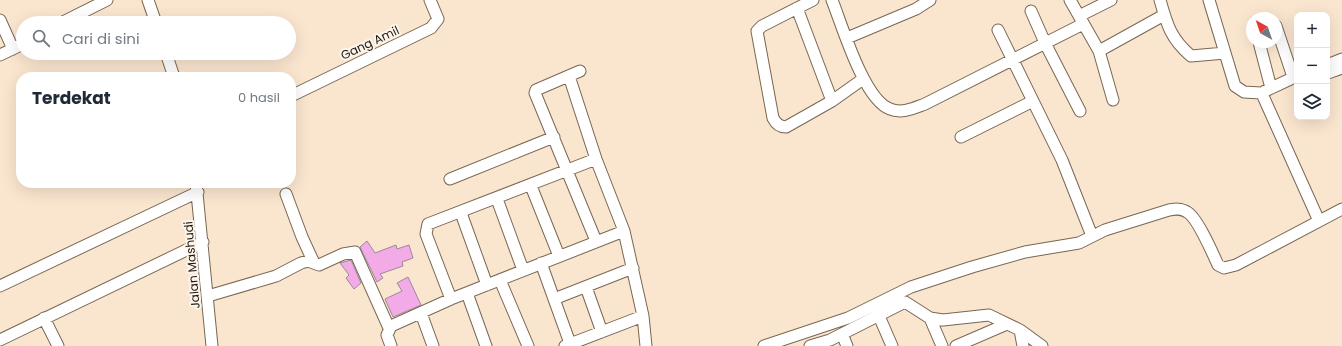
<!DOCTYPE html>
<html lang="id">
<meta charset="utf-8">
<style>
:root{--surface:#fff;--page:#f6f6f7;--text:#1f2937;--muted:#747a83;--line:#e0e1e3}
body{margin:0;font-family:Poppins,sans-serif;background:var(--page);color:var(--text)}
.controls{position:absolute;right:12px;top:12px;display:grid;overflow:hidden;border-radius:8px;box-shadow:0 4px 16px #0002}
.controls button{width:36px;height:36px;display:grid;place-items:center;padding:0;border:0;border-bottom:1px solid var(--line);background:var(--surface);color:var(--text);font:20px sans-serif}
.compass{position:absolute;left:1246px;top:12px;width:36px;height:36px;border-radius:50%;background:var(--surface);box-shadow:0 4px 16px #0002;rotate:320deg}
.list{margin:0;padding:0;list-style:none}
h2{display:flex;justify-content:space-between;align-items:center;height:52px;margin:0;padding:0 16px;font-size:17px}
h2 small{font-size:13px;font-weight:400;color:var(--muted)}
.icon{flex:none;width:22px;height:22px;fill:none;stroke:currentColor;stroke-width:2;stroke-linecap:round;stroke-linejoin:round}
.map{position:relative;flex:none;width:1342px;height:346px;overflow:hidden}
.search{position:absolute;background:var(--surface);box-shadow:0 4px 16px #0002;left:16px;top:16px;width:280px;height:44px;display:flex;align-items:center;gap:10px;box-sizing:border-box;padding:0 14px;border-radius:22px;color:var(--muted);font-size:15px}
.panel{position:absolute;background:var(--surface);box-shadow:0 4px 16px #0002;left:16px;top:72px;width:280px;height:116px;border-radius:16px}
.map>svg:first-child{display:block}
.building{fill:#f3abe7;stroke:#9e889a}
.lines{fill:none;stroke-linecap:round;stroke-linejoin:round}
.minor-casing{stroke:#786753;stroke-width:13}
.minor{stroke:#fff;stroke-width:11}
.labels{text-anchor:middle;stroke-width:4;stroke-linejoin:round;paint-order:stroke}
.street-label{font-size:12px;fill:#1f1810;stroke:#fdf5ec}
</style>
<div class="map">
<svg width="1342" height="346" viewBox="0 0 1342 346">
<rect width="100%" height="100%" fill="#fae5cf"/>
<path class="building" d="M367,241L375,253L396,245L397,249L409,245L413,258L402,262L403,266L380,274L383,278L377,282L360,247Z
M351,260L361,283L354,289L346,278L349,275L340,263Z
M408,277L421,305L393,317L385,299L402,291L397,283Z"/>
<g class="lines">
<defs>
<path id="minor" d="M148,0L156,23
M813,0L762,26L757,31L773,118C776,124 780,127 786,127L832,101L863,79
M832,0C842,25 864,100 890,109C902,114 914,108 925,104L1083,24
M1070,0L1099,51L1113,100
M1160,0C1167,25 1171,39 1191,56L1225,53
M1209,0L1235,86L1244,92L1261,93L1263,96L1319,221
M797,8L832,101
M1031,11L1046,45L1080,111
M1079,16L1111,0
M0,20L13,49
M61,23L107,0
M1276,26L1293,77
M998,30L1062,160L1092,236
M847,38L916,9L930,0
M1259,42L1271,88
M1099,51L1164,15
M166,53L174,77
M0,55L23,44
M1327,65L1342,59
M580,71L536,90L535,93L596,241
M1328,73L1342,68
M569,76L596,159L624,231L643,316L646,346
M1265,91L1297,76
M291,96L431,28L438,19L430,0
M961,137L1033,101
M450,179L554,137
M196,183L212,346
M531,186L559,256
M286,194L302,237L314,263
M497,199L523,270
M461,213L487,285
M541,263L571,346
M500,280L528,346
M0,286L198,192
M586,287L602,332
M467,293L486,346
M208,296L276,276L301,263L308,261L319,265L343,254L355,252L389,328
M451,299L426,234L428,224L596,159
M554,299L633,268
M421,313L433,346
M879,316L892,346
M44,318L58,346
M930,318L942,346
M1020,330L1023,346
M842,334L847,346
M0,340L203,242
M391,346L387,335L391,326L451,299L624,231
M565,346L643,316
M764,346L848,318L911,287L972,267L1025,252L1079,243L1105,230L1169,210C1175,209 1181,208 1187,212C1197,217 1213,254 1218,265L1224,268L1236,265L1342,209
M810,346L830,340L905,302L930,318L943,320L989,315L1020,330L1042,346
M956,346L1007,324"/>
</defs>
<use href="#minor" class="minor-casing"/>
<use href="#minor" class="minor"/>
</g>
<g class="labels">
<g class="street-label">
<text transform="translate(370 43) rotate(-25)" y="4">Gang Amil</text>
<text transform="translate(192 265) rotate(-95)" y="4">Jalan Mashudi</text>
</g>
</g>
</svg>
<div class="controls">
<button>+</button>
<button>−</button>
<button><svg class="icon" aria-label="layers" viewBox="0 0 24 24"><path d="M12 4l9 5-9 5-9-5zM3 14l9 5 9-5"/></svg></button>
</div>
<svg class="compass" viewBox="-18 -18 36 36"><path d="M0-13l5 13h-10z" fill="#e53935"/><path d="M0 13l5-13h-10z" fill="#747a83"/></svg>
<div class="search"><svg class="icon" aria-label="search" viewBox="0 0 24 24"><circle cx="10" cy="10" r="6"/><path d="M15 15l6 6"/></svg>Cari di sini</div>
<section class="panel">
<h2>Terdekat<small>0 hasil</small></h2>
<ul class="list">
</ul>
</section>
</div>
